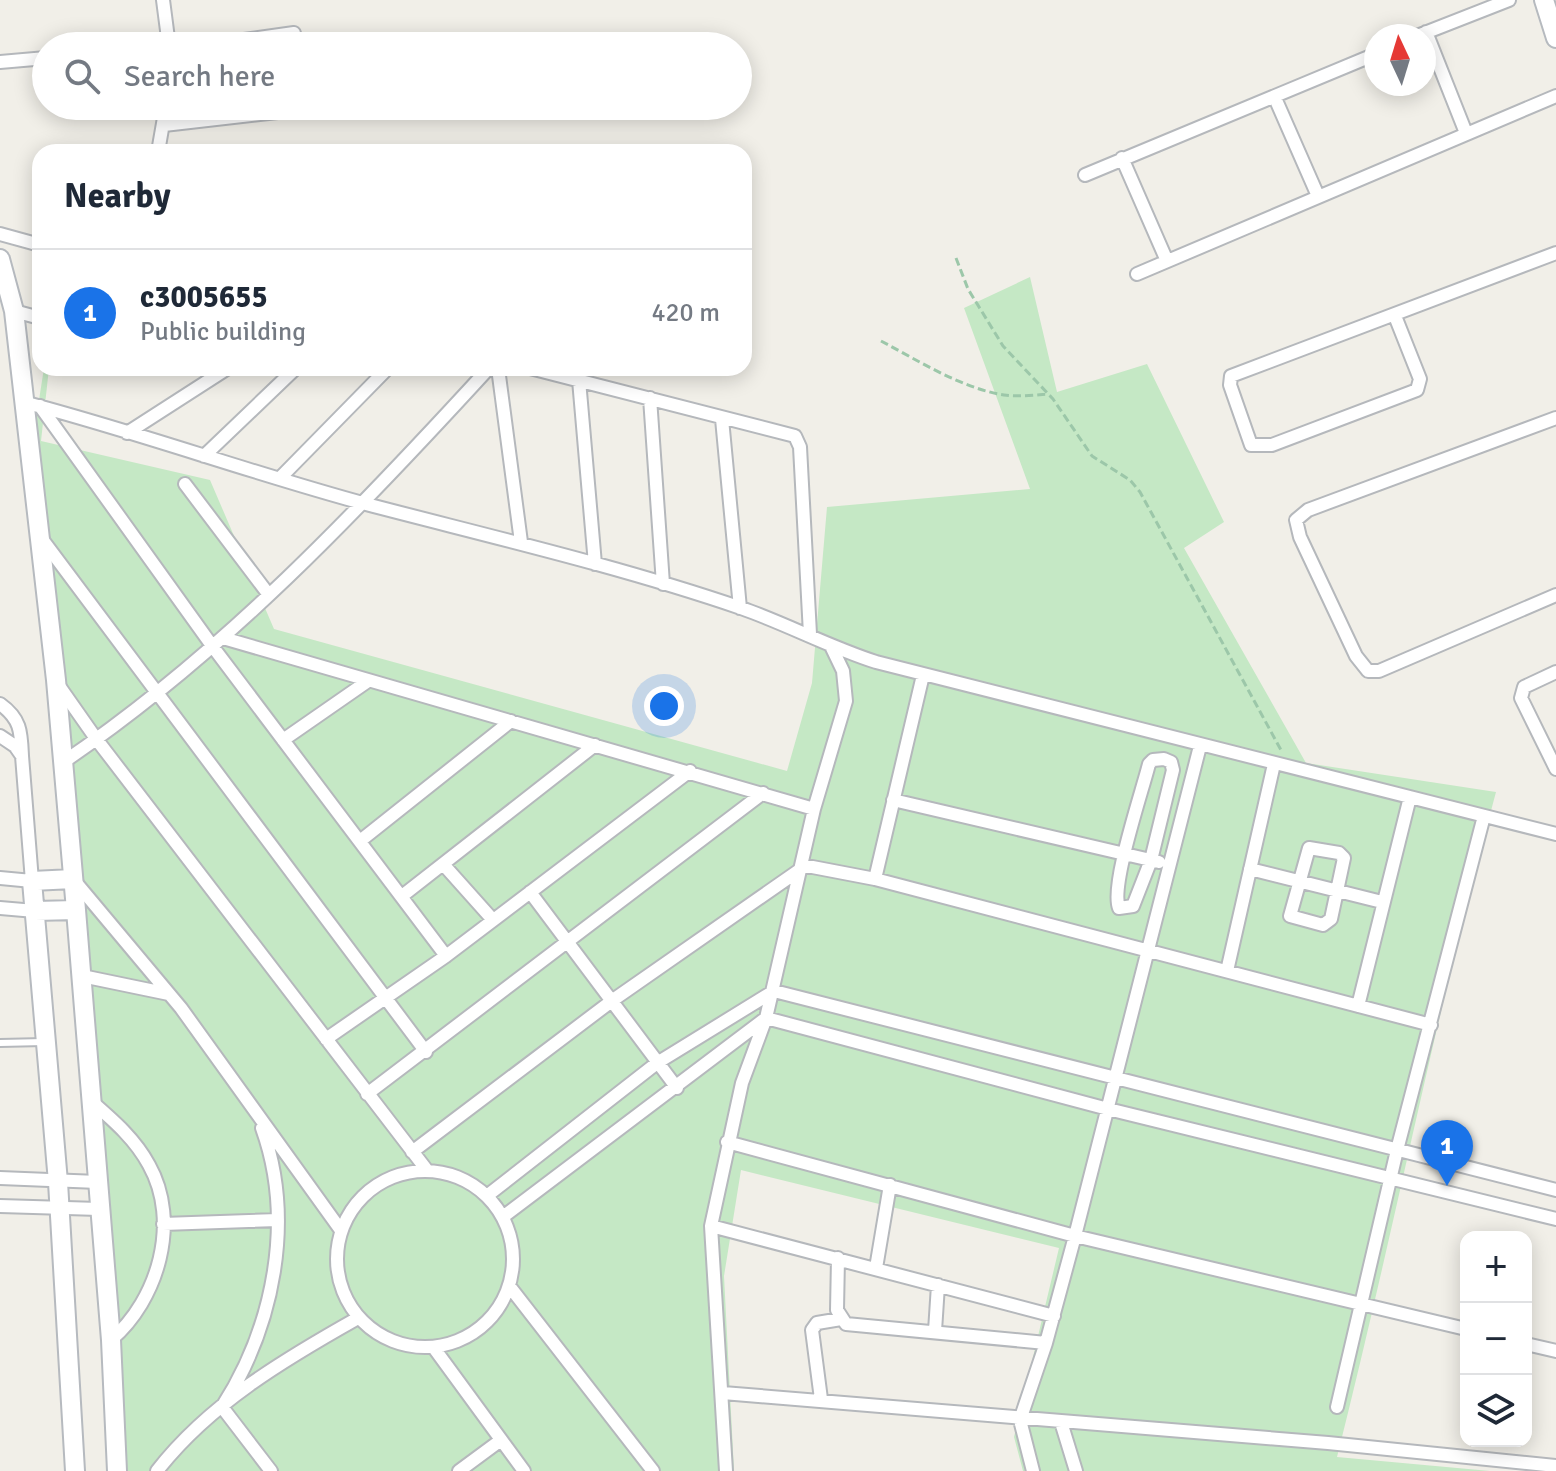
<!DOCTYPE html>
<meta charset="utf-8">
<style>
:root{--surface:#fff;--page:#f2f2f3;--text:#1f2937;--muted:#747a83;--line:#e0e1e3;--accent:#1a73e8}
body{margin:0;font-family:Signika,sans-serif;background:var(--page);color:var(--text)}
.controls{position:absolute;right:24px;bottom:24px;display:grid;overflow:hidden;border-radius:16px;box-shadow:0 4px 20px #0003}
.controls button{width:72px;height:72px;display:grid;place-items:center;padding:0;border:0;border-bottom:2px solid var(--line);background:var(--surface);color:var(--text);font:40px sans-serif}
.compass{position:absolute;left:1364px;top:24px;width:72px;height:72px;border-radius:50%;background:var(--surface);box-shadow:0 4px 20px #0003;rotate:356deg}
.you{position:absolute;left:664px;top:706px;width:28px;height:28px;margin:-20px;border:6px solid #fff;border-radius:50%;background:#1a73e8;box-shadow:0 0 0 12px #1a73e833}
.badge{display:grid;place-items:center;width:52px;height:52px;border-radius:50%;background:var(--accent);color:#fff;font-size:26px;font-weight:700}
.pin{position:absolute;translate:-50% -66px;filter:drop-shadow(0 2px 4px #0008)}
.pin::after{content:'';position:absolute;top:42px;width:28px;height:24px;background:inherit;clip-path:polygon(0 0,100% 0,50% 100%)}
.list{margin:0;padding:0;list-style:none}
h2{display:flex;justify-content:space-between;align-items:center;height:104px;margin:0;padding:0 32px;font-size:34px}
h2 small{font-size:26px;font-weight:400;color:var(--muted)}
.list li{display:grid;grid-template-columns:52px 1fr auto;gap:24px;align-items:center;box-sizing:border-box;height:128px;padding:0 32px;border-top:2px solid var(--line)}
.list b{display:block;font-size:30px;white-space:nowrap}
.list p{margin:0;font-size:26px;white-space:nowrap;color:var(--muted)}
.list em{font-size:26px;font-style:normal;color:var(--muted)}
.icon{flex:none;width:44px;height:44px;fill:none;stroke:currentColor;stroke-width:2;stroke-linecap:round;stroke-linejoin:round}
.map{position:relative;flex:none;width:1556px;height:1471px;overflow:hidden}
.search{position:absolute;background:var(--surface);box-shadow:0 4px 20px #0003;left:32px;top:32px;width:720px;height:88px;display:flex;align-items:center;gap:20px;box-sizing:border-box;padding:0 28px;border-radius:44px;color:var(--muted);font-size:30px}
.panel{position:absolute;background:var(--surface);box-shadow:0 4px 20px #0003;left:32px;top:144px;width:720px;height:232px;border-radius:24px}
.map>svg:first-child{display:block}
.green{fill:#c5e8c5}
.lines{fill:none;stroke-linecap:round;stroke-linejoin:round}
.lane-casing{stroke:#b5b8bc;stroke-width:10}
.street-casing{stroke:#b5b8bc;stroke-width:16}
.secondary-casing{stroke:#b6babf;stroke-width:22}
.path{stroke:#9cc7a9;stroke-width:3;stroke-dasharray:8 4;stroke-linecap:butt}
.lane{stroke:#fff;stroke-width:6}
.street{stroke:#fff;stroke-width:12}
.secondary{stroke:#fff;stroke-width:18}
</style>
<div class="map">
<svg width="1556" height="1471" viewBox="0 0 1556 1471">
<rect width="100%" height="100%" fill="#f1efe8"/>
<path class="green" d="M1030,277L1057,392L1147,364L1224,522L1184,548L1306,763L1496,792C1436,1012 1393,1236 1337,1457L1490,1471H1023L1014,1437L1059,1248L741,1170L724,1276L734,1471H119L29,464L44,368H49L41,441L210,480L274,629L787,771L812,683L827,507L1030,489L964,308Z"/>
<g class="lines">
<defs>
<path id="lane" d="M0,1043L44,1042"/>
<path id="street" d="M163,0L169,46
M1426,32L1466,133
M1417,36L1509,0
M199,46L294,33
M0,62L46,58
M1275,98L1318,196
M164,125L331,106
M158,152L166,106
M1122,158L1167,261
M1085,175L1376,54
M0,234L40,245
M1137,274L1556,96
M14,311L40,318
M1395,316L1420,379L1417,390L1272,445H1251L1230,385L1231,376L1556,253
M498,368L521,542
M530,368L795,436L800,447L810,634
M579,380L595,564
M650,398L663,584
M23,402C138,432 251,473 366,504C492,537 618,566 741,608C787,624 829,647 876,662L1556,834
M40,406L213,647L446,956
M1556,418L1308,510L1296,520L1300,537L1356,656L1368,671H1379L1556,595
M722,419L740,608
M127,433L228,368
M204,456L296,368
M280,478L388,368
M185,484L269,595
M42,539L426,1052
M223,638L814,809
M1556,672L1524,687L1521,698L1556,769
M57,683L97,740L426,1169
M0,704C21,719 21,732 22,756
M0,736L15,746L22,756L32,881L0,878
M283,740L368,681
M1164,759L1171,762L1173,770L1151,860L1133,906L1119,908C1110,886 1142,792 1149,764L1153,760Z
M62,763C223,654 358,511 489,368
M893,800L1159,862
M360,841L511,721
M1309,848L1339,853L1344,858L1331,919L1323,925L1290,916Z
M443,864L493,920
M802,865L875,879L1431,1025
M1250,869L1382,902
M73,879L181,1008L340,1229
M875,879L923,675
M530,892L677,1088
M402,896L595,745
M0,908L35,911
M1227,971L1274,764
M82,976L169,994
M1358,1006L1410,797
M326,1039L446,956L690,771
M367,1094L763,793
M91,1101C114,1121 135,1139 149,1165C181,1222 158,1300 111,1340
M262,1128C295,1220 274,1326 222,1407L271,1471
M727,1142L1075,1236L1466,1329
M412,1152L613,1000L801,869
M337 1259a88 88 0 1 1 176 0a88 88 0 1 1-176 0Z
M0,1178L98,1182
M488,1195L657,1063L774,991L1556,1190
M0,1206L99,1209
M504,1216L766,1018L1108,1109L1556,1219
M163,1224L278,1220
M711,1226L1054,1316
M838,1258L837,1310L846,1324L1046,1343
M876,1268L890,1185
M510,1287L653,1471
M935,1331L938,1285
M1526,1344L1556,1351
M434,1348L524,1471
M723,1393L1328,1443L1556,1466
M821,1399L812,1330L817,1323L841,1319
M1337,1407L1397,1150L1484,816
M1061,1422L1076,1471
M157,1471C209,1404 285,1359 358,1318
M459,1471L501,1440
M726,1471L711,1226L742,1083L766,1018L814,809L846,701L843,671L831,646
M1033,1471L1020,1420L1046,1343L1075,1236L1200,746"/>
<path id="secondary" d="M1544,0L1556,38
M0,259L14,311L56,680L76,910L111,1340L117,1471
M73,879L32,881L58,1182L75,1471
M35,911L76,910"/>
</defs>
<use href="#lane" class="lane-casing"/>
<use href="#street" class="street-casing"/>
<use href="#secondary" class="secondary-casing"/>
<path class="path" d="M956,258L968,289L1003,346L1053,399L1092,456L1130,480L1140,492L1281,750
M881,341C919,361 961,388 1004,395C1018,397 1035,395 1049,394"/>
<use href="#lane" class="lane"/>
<use href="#street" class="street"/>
<use href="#secondary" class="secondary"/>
</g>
</svg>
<div class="controls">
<button>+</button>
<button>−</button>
<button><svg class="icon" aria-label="layers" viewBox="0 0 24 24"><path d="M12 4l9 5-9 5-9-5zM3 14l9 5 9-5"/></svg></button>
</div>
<svg class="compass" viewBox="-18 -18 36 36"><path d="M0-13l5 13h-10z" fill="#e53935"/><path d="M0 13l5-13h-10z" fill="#747a83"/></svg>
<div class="you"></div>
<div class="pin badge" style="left:1447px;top:1186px">1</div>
<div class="search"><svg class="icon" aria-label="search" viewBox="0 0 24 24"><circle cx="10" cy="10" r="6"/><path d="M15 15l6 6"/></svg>Search here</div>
<section class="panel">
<h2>Nearby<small></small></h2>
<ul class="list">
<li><span class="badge">1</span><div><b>c3005655</b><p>Public building</p></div><em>420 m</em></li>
</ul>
</section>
</div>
